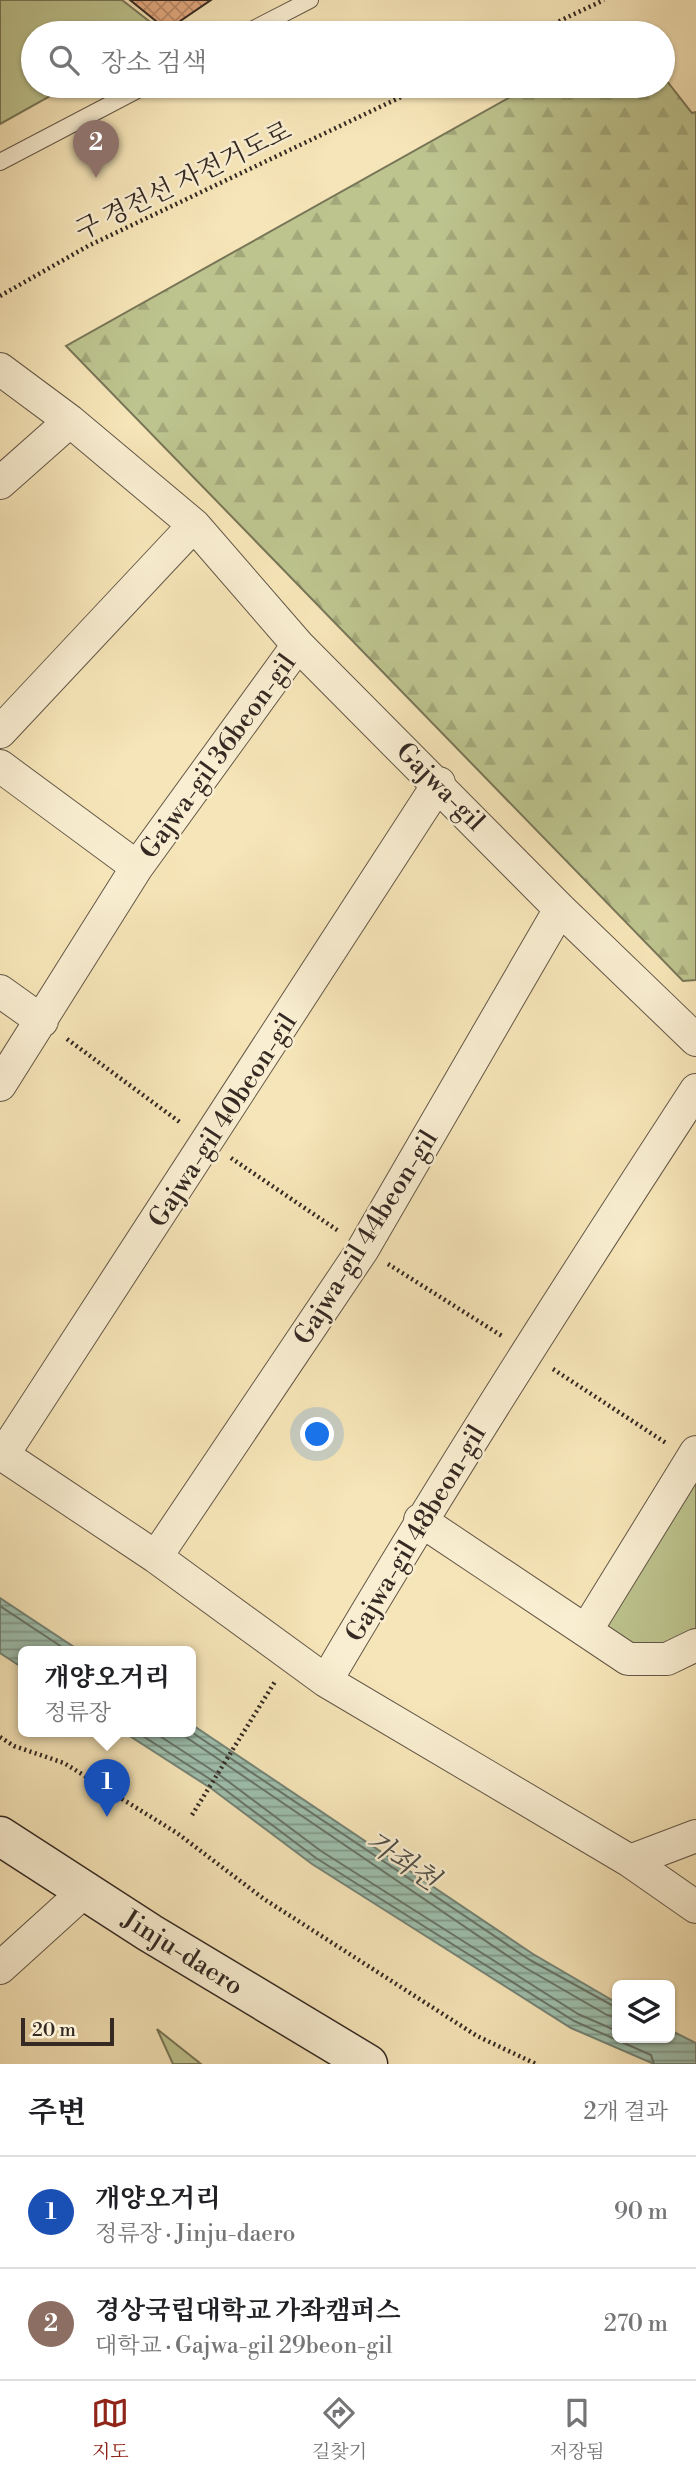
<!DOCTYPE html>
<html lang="ko">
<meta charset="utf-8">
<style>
:root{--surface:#fff;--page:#f6f6f6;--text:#202124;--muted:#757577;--line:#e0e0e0;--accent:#8f2418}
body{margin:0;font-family:"Libre Bodoni","Noto Serif KR",serif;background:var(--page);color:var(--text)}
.controls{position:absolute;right:21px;bottom:21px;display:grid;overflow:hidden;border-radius:10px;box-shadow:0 2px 5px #0004}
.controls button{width:63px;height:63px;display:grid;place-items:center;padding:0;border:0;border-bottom:2px solid var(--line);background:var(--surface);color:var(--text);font:35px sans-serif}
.scale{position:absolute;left:21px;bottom:18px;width:93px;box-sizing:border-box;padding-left:7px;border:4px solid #342923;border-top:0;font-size:19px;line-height:24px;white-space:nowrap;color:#342923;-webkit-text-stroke:5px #f9eed1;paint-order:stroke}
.you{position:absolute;left:318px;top:1435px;width:24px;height:24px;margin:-18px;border:5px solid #fff;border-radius:50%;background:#1a73e8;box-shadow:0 0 0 10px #1a73e833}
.badge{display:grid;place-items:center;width:46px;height:46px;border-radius:50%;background:var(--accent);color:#fff;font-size:23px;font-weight:700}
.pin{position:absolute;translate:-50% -58px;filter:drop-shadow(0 2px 4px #0008)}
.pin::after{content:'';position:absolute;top:37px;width:24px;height:21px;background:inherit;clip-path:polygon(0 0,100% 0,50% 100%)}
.popup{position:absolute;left:18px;top:1646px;width:178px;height:91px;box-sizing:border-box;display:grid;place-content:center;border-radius:10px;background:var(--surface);filter:drop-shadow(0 2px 5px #0005);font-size:23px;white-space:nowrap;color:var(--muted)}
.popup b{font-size:26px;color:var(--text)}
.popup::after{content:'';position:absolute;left:50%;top:100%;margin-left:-14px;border:14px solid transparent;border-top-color:var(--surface)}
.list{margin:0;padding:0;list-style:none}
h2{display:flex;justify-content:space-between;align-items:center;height:91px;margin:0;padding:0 28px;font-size:30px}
h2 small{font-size:23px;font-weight:400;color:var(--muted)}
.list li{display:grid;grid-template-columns:46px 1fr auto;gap:21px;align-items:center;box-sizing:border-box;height:112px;padding:0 28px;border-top:2px solid var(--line)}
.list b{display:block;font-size:26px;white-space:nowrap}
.list p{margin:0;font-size:23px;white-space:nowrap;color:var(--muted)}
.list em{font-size:23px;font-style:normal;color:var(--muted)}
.icon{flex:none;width:38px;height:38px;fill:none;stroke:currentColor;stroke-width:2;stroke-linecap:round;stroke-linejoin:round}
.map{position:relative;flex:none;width:696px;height:2064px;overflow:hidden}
.search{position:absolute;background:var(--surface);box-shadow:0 2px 5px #0004;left:21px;right:21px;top:21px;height:77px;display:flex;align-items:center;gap:18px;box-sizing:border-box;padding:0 24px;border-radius:38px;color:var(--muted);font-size:26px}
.sheet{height:315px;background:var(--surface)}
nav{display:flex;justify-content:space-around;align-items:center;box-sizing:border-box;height:98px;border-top:2px solid var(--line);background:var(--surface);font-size:19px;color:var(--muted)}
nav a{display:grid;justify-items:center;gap:4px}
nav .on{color:var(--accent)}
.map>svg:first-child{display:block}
.green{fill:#bdc48e;stroke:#787658;stroke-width:2}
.forest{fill:url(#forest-firs);stroke:#787658;stroke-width:2}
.water{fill:url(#water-rules);stroke:#738376;stroke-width:2}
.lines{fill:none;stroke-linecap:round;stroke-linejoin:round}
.shore{stroke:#687468;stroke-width:2}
.building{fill:url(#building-cross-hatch);stroke:#342923;stroke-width:2}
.lane-casing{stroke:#645848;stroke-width:18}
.street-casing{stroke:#645848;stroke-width:34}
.secondary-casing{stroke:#342923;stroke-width:41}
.path{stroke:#342923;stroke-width:4.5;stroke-dasharray:2 3.5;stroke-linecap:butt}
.lane{stroke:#f9eed1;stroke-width:16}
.street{stroke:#f9eed1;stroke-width:32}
.secondary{stroke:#f9eed1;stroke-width:38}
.labels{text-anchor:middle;stroke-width:5;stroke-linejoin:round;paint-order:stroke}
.street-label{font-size:26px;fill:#342923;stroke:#f9eed1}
.water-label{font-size:28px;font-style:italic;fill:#4e4e46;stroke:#f9eed1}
</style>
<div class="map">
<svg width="696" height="2064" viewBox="0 0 696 2064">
<defs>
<pattern id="forest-firs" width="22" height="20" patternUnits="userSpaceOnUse" patternTransform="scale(1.75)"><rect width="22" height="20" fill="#bdc48e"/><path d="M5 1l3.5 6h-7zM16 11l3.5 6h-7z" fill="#a3a87a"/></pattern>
<pattern id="water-rules" width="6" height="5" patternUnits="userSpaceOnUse" patternTransform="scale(1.75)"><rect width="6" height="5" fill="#9dbfad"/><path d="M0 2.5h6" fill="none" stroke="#819b8c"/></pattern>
<pattern id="building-cross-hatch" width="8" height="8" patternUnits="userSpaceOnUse" patternTransform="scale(1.75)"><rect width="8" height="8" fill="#e4aa80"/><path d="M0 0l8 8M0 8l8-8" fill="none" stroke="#ba8a68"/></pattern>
</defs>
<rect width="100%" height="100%" fill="#f6e5b8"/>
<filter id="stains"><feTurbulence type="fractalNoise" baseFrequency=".00286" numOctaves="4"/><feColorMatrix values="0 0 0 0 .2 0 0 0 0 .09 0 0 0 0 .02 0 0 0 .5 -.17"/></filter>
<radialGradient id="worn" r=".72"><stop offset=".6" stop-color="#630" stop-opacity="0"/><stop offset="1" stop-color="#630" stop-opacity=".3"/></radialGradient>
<path class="green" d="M0,0H122L163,32L33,33V86H68L0,124Z
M696,1469V1638L687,1643L626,1647L598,1621Z
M157,2029L201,2064H173Z"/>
<path class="forest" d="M663,76L692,113L696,112V980L683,981L66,346L530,86H663Z"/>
<path class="water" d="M0,1598L80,1651H23V1668L0,1653Z
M191,1724L533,1954L617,2003V2038H670V2030L696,2043V2064H654L571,2028L312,1864L212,1789L122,1731H191Z"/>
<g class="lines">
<path class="shore" d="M0,1606L68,1651
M135,1731L216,1783L316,1858L574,2021L651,2055L654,2064
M152,1731L221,1776L321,1851L578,2014L617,2031
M177,1731L524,1967L607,2015L617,2017
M190,1731L530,1960L617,2008"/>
</g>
<path class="building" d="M130,0H211L167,30Z"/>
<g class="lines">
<defs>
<path id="lane" d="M246,33L310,0
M0,162L145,86"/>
<path id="street" d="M0,369L70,421L194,525L298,645L560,909L696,1040
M0,483L70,421
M0,732L194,525
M0,766L137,867
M0,991L42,1021
M0,1085L137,867L298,645
M0,1453L156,1557L326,1681L630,1861L696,1907
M3,1455L439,783
M420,1520L628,1659H667L696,1645
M156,1557L363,1249L560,909
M587,1629L696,1452
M326,1681C444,1480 569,1285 696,1090
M630,1861L696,1836
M0,1968L86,1890"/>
<path id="secondary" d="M0,1836L150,1933L368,2064"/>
</defs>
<use href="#lane" class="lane-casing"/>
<use href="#street" class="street-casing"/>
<use href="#secondary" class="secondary-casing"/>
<path class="path" d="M534,33L604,0
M0,296L88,246L424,86
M67,1039L181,1123
M231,1158L340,1232
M388,1264L502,1336
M553,1369L666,1443
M0,1737L14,1746L64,1763L177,1833L264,1899L477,2036L536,2064
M192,1815L276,1680"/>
<use href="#lane" class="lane"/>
<use href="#street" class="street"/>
<use href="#secondary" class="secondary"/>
</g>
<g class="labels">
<g class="street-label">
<text transform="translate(183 180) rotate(-26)" y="9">구 경전선 자전거도로</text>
<text transform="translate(217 756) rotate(-54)" y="9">Gajwa-gil 36beon-gil</text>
<text transform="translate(441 786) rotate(45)" y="9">Gajwa-gil</text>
<text transform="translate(222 1120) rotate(-57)" y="9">Gajwa-gil 40beon-gil</text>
<text transform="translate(365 1237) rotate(-58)" y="9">Gajwa-gil 44beon-gil</text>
<text transform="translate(415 1533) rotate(-59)" y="9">Gajwa-gil 48beon-gil</text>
<text transform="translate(183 1952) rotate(32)" y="9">Jinju-daero</text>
</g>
<g class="water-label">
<text transform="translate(403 1860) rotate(34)" y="10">가좌천</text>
</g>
</g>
<rect width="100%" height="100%" filter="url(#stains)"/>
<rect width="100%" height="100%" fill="url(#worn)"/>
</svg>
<div class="controls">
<button><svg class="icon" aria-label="layers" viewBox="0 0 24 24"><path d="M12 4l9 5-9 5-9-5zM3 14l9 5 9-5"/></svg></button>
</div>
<div class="scale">20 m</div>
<div class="you"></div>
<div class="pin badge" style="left:107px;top:1817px;background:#1a4fb4">1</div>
<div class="popup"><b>개양오거리</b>정류장</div>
<div class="pin badge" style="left:96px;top:178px;background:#8d6e63">2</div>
<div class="search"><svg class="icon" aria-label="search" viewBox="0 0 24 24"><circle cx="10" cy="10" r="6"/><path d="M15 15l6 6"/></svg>장소 검색</div>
</div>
<section class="sheet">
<h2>주변<small>2개 결과</small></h2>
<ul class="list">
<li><span class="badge" style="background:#1a4fb4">1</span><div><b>개양오거리</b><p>정류장 · Jinju-daero</p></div><em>90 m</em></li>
<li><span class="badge" style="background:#8d6e63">2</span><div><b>경상국립대학교 가좌캠퍼스</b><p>대학교 · Gajwa-gil 29beon-gil</p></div><em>270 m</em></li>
</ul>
</section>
<nav>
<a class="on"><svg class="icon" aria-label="map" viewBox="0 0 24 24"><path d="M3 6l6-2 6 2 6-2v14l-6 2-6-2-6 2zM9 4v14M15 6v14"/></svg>지도</a>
<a><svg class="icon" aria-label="directions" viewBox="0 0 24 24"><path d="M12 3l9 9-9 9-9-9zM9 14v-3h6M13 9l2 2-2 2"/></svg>길찾기</a>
<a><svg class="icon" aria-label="saved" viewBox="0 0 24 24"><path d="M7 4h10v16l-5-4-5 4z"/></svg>저장됨</a>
</nav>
